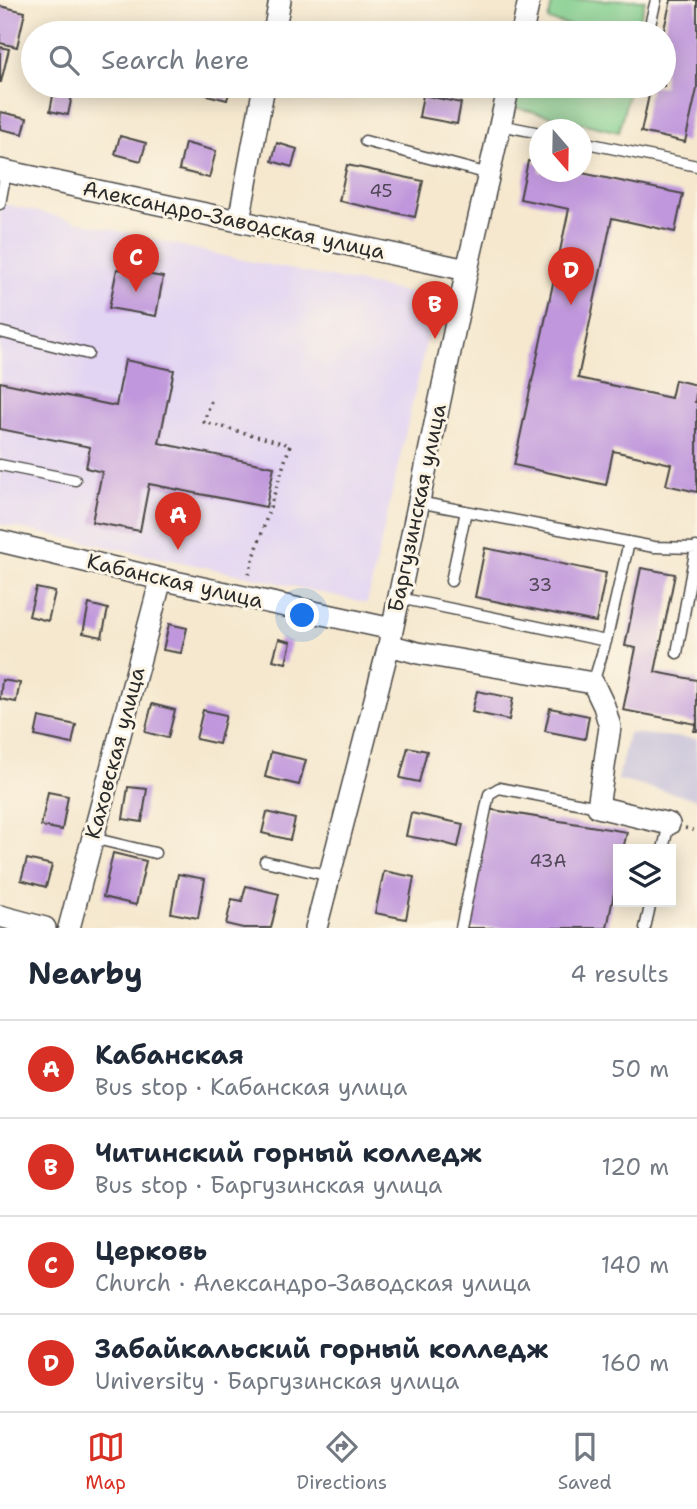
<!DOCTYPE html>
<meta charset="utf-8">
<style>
:root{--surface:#fff;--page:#f6f6f7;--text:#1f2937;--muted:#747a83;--line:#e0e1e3;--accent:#d93025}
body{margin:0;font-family:"Shantell Sans",sans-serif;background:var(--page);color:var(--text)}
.controls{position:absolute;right:21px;bottom:21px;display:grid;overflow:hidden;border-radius:0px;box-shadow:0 4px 18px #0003}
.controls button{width:63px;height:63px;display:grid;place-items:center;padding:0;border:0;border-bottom:2px solid var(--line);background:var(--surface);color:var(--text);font:35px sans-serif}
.compass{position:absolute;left:529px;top:119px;width:63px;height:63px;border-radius:50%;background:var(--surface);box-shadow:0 4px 18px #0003;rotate:160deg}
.you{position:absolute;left:303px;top:616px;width:24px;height:24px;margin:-18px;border:5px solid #fff;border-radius:50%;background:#1a73e8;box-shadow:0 0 0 10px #1a73e833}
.badge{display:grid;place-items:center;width:46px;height:46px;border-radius:50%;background:var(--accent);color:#fff;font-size:23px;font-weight:700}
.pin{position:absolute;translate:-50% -58px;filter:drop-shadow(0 2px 4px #0008)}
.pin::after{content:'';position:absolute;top:37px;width:24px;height:21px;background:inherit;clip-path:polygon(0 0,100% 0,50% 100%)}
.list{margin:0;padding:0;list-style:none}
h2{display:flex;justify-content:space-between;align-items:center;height:91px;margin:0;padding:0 28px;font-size:30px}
h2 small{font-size:23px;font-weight:400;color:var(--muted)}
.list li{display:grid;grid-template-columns:46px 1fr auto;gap:21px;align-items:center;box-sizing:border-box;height:98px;padding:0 28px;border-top:2px solid var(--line)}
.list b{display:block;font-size:26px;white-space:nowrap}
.list p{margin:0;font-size:23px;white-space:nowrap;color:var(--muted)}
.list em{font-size:23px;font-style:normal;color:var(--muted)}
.icon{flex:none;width:38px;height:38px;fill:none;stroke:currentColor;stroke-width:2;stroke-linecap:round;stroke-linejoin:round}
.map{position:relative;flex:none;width:697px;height:928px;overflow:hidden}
.search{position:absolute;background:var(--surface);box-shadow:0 4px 18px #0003;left:21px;right:21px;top:21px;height:77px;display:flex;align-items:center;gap:18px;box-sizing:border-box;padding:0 24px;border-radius:38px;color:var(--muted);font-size:26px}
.sheet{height:483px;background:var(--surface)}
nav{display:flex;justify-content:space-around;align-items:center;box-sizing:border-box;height:98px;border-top:2px solid var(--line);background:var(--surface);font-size:19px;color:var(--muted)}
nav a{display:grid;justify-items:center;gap:4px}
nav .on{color:var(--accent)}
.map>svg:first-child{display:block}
.built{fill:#e2d4f3}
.industrial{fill:#c5c0da}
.green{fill:#81ce8d;stroke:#567c5c;stroke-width:2}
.building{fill:#c097dc}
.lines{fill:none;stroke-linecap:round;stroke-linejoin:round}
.service-casing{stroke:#494744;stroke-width:13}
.minor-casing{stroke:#494744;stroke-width:24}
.path{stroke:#494744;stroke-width:3.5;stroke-dasharray:2 5;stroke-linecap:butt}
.service{stroke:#fff;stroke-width:10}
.minor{stroke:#fff;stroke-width:21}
.labels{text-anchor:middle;stroke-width:6;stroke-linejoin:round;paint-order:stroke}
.number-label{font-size:18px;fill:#504657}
.street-label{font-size:21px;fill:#2b2b2b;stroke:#fcf5e5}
</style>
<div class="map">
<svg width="697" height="928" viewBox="0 0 697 928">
<rect width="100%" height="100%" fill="#fcf5e5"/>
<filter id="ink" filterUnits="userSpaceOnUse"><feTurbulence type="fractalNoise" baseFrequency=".0143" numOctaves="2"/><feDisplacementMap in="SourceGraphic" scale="14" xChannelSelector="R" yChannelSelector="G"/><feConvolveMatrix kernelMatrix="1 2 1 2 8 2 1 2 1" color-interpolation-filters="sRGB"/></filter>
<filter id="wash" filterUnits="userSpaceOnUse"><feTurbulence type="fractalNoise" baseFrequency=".00686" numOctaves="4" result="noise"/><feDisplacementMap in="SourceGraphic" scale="28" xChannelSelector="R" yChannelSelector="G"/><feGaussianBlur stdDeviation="1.57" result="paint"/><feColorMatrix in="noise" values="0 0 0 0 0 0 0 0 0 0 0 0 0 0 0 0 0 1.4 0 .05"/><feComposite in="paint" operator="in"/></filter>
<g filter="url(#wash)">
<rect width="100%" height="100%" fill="#f5e8cf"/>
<path class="built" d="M0,203L233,258L436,298L367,603L248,576L0,524Z"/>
<path class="industrial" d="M628,733L697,739V799L618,780Z"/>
<path class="green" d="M553,0H645L636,33H600L548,20Z
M518,86H630L619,132L513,107Z"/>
<g id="blocks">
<path class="building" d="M671,0H697V89L685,142L641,132L651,86H664L663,33Z
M0,6L25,12L17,47L0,43Z
M0,47L9,49L1,82H0Z
M55,86H74L68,115L50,111Z
M210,86H231L227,100L207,95Z
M423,95L461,103L457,124L419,117Z
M1,112L27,118L23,134L0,129Z
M120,136L146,143L141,161L115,154Z
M185,143L216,151L209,178L179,170Z
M277,143L297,149L292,167L272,161Z
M528,161L540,163V172H577L683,194L675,232L612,218L578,378L671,398L675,380L697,385L695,402H697V492L666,485L671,464L613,451L606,485L514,465L569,209L520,199Z
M347,165L423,181L415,217L339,201Z
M117,269L163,277L156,316L109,308Z
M125,360L174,370L159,443L274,467L266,507L149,484L140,531L92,522L102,472L86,468L90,447L0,429V382L116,406Z
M485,548L606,573L596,622L475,597Z
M641,568L675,574L655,672L697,680V731H694L696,724L623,710L636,648L625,646Z
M36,588L55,592L48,621L29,616Z
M89,604L108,609L102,637L83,633Z
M169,624L187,628L181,653L163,650Z
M279,639L291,642L286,663L273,660Z
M2,680L20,683L16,702L0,699Z
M477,691L513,698L509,720L472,712Z
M152,704L175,710L168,738L145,732Z
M550,708L589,716L585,739L545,731Z
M203,710L226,715L219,744L196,739Z
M39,717L76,725L72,744L35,736Z
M408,747L427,751L419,782L400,778Z
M271,752L306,760L299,785L265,777Z
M128,787L147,789L142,822L123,819Z
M48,792L68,796L62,830L41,826Z
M487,809L627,832L623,849H618V873L607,928H466Z
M267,812L295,819L290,840L262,833Z
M411,813L463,824L458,847L440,842L406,836Z
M113,853L146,861L136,905L103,897Z
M27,859L52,865L46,887L21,880Z
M384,871L414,877L406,919L375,913Z
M178,874L205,879L198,918L171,913Z
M246,886L279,894L271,928H243L226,924L232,899L242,901Z"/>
</g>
</g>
<g filter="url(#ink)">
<use href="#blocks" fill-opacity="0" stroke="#494744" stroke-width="2"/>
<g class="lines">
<defs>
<path id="service" d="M648,33L656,0
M500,125L540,133
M365,141L489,174
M582,142L697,166
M0,204L6,171
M0,332L88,354
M0,465L75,480
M418,502L654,547L697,548
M451,581L466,511
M399,598L606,641L629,542
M677,653L696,547
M593,683L606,641
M92,838L155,853
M663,849L669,824
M265,861L330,876
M461,928L489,794L499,788L598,807
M645,928L651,902"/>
<path id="minor" d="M274,33L280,0
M522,33L529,0
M0,170L467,270
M239,221L264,86
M0,541L161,579L392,629
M389,645L418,653L593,683L604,706L610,727L598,807L669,824
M0,916L45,928
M69,928L161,579
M316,928L389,645L467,270L509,86"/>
</defs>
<use href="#service" class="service-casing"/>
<use href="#minor" class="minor-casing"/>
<path class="path" d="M211,401L204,422L290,445L247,579
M685,828L697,831"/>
<use href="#service" class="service"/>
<use href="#minor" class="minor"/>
</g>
</g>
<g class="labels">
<g class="number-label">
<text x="381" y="197">45</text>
<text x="540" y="591">33</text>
<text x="548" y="867">43А</text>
</g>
<g class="street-label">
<text transform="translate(234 220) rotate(12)" y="7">Александро-Заводская улица</text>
<text transform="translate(417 508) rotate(-78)" y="7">Баргузинская улица</text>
<text transform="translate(175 581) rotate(13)" y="7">Кабанская улица</text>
<text transform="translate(115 753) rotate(-75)" y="7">Каховская улица</text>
</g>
</g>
</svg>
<div class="controls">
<button><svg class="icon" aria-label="layers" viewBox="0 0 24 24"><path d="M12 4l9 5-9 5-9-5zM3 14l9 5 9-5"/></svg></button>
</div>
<svg class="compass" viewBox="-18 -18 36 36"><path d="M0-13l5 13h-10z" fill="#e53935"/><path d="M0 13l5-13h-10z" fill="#747a83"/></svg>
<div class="you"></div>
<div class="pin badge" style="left:178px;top:550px">A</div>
<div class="pin badge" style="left:435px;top:339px">B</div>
<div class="pin badge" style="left:136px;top:292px">C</div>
<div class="pin badge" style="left:571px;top:305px">D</div>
<div class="search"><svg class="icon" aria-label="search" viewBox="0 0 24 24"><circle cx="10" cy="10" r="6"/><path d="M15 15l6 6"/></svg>Search here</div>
</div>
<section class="sheet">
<h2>Nearby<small>4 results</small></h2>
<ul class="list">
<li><span class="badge">A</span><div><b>Кабанская</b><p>Bus stop · Кабанская улица</p></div><em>50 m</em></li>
<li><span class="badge">B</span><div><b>Читинский горный колледж</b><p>Bus stop · Баргузинская улица</p></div><em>120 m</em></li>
<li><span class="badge">C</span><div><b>Церковь</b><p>Church · Александро-Заводская улица</p></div><em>140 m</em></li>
<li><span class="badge">D</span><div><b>Забайкальский горный колледж</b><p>University · Баргузинская улица</p></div><em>160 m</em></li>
</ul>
</section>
<nav>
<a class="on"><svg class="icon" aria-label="map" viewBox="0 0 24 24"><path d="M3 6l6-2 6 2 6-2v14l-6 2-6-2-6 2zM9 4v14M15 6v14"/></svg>Map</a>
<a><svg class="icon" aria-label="directions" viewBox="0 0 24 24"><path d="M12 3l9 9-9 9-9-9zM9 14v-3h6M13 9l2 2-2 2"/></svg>Directions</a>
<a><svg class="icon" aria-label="saved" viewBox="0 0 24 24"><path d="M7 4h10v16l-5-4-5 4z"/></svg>Saved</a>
</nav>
